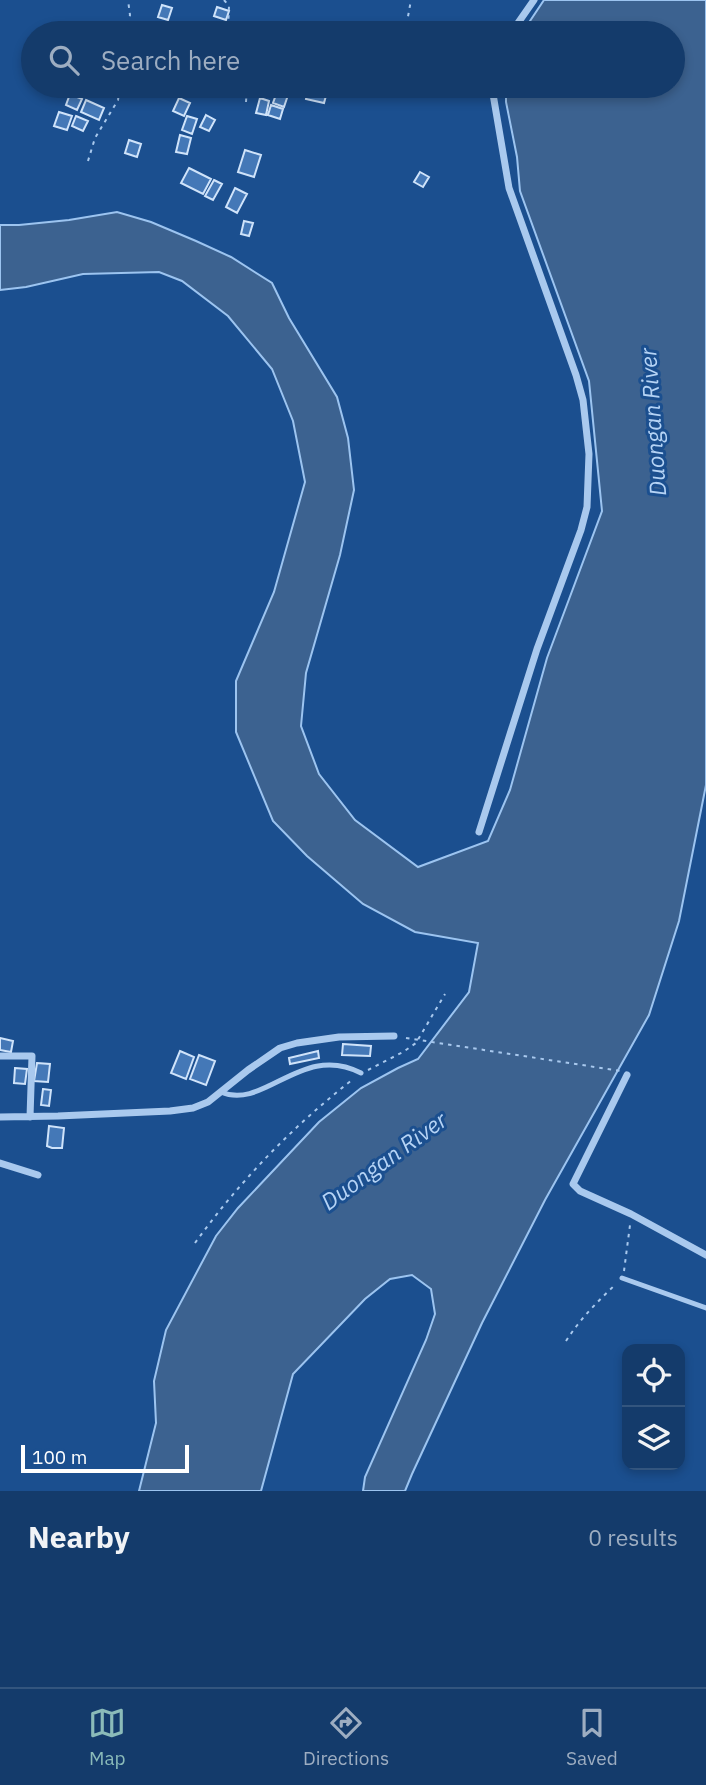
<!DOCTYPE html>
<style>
:root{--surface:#143b6b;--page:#1d4271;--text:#f1f3f6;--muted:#9dadc1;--line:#33557e;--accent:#8bbbb9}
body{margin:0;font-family:"IBM Plex Sans",sans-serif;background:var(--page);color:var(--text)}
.controls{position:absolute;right:21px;bottom:21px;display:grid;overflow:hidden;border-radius:14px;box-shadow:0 4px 10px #0003}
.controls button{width:63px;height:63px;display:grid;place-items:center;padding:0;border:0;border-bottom:2px solid var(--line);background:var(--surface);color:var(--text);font:35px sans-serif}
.scale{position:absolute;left:21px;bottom:18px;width:168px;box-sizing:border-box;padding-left:7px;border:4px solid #fff;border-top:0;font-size:19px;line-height:24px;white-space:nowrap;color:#fff;-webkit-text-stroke:5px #1b4f8f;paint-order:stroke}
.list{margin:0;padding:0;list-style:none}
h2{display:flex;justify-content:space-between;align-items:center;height:91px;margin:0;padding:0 28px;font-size:30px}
h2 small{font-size:23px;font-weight:400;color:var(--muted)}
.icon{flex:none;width:38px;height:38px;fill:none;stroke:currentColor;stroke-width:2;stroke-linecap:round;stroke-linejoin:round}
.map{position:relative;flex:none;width:706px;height:1491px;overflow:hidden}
.search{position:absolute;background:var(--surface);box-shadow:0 4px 10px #0003;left:21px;right:21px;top:21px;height:77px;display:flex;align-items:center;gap:18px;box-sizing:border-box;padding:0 24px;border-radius:38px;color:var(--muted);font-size:26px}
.sheet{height:196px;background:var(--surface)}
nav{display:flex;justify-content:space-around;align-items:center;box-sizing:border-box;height:98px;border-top:2px solid var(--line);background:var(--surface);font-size:19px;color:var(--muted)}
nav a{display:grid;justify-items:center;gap:4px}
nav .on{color:var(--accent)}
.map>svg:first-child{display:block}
.water{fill:#3c6290;stroke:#9cc4f0;stroke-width:2}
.building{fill:#4478b7;stroke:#cfe3fa;stroke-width:2}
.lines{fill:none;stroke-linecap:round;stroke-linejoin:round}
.path{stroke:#a9c9ee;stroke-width:2;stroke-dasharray:3.5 5;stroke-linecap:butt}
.lane{stroke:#a9c9ee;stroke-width:5}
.street{stroke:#a9c9ee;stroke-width:7}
.path-bridge{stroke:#a9c9ee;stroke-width:2;stroke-dasharray:3.5 5;stroke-linecap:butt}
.labels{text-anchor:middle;stroke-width:6;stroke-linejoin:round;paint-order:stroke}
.water-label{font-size:23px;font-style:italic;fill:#b5d3f5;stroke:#1b4f8f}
</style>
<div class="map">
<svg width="706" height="1491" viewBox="0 0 706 1491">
<rect width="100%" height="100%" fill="#1b4f8f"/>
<path class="water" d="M544,0H706V785L679,921L649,1015L545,1200L482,1323L412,1474L405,1491H363L365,1477L426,1340L435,1314L431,1289L412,1275L390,1279L365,1299L293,1374L261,1491H139L156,1423L154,1381L166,1330L216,1236L238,1208L319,1122L361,1088L398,1068L418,1059L469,992L478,943L415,932L363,904L307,856L273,821L236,732V681L274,592L305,482L293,421L272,369L228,316L182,281L159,272L83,274L26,287L0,290V225H19L69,220L117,212L151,222L196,241L231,257L272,283L289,318L337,397L348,438L354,490L340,555L306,673L301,726L319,774L355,820L418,867L488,841L510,790L547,658L602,511L589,381L520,191L517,157L506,102V86H673V33H522Z"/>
<path class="building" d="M162,5L172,8L168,20L158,17Z
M217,7L229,11L226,20L214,16Z
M308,88L327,92L324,103L306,99Z
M277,92L288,95L284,107L273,103Z
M70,94L82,99L77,110L66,105Z
M179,98L190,103L184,116L173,111Z
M260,98L269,101L266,115L256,113Z
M86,100L104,108L99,120L81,112Z
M271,105L283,109L280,119L268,115Z
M59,112L72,116L67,130L54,126Z
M206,115L215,120L209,131L200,127Z
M76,116L88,121L83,131L72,126Z
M187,116L197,119L192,134L182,130Z
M180,135L191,138L187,154L176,152Z
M129,140L141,144L137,157L125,153Z
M245,150L261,155L254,177L238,172Z
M189,168L211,179L203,194L181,183Z
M420,172L429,177L423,187L414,182Z
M214,180L222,184L213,200L205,196Z
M235,188L247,194L237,213L226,207Z
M244,221L253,223L249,236L241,234Z
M0,1038L13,1041L11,1052L0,1050Z
M343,1044L371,1046L370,1056L342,1055Z
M180,1051L194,1057L186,1079L171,1073Z
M318,1051L319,1058L290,1064L289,1058Z
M199,1055L215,1061L206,1085L190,1079Z
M37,1063L50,1064L48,1082L34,1081Z
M15,1068L27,1069L25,1084L14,1083Z
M43,1089L51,1090L49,1106L41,1105Z
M49,1126L64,1128L62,1148H52L47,1146Z"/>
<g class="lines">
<path class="path" d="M224,0L229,6L228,30L250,33
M127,33L130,15L128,0
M405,33L411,0
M246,102L247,86
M88,161L95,138L118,100L120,86
M368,1070L403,1052L416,1043L445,994
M195,1243C239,1182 292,1127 352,1080
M624,1271L630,1225
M566,1341C580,1319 597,1302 616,1284"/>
<path class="lane" d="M221,1092C264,1111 302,1042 361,1073
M622,1278L706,1308"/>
<path class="street" d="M511,33L534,0
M479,832L537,649L581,530L587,507L589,454L583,400L576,375L509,188L493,94L494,86
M0,1056H32L30,1117
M627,1075L573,1184L580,1191L631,1214L706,1255
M0,1117L58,1116L170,1111L193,1108L208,1102L248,1070L280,1048L297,1043L339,1037L394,1036
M0,1163L38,1175"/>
<path class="path-bridge" d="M406,1038L621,1071"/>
</g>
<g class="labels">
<g class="water-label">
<text transform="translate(653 422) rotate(-94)" y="8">Duongan River</text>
<text transform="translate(384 1161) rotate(-36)" y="8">Duongan River</text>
</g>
</g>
</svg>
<div class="controls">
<button><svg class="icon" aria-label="locate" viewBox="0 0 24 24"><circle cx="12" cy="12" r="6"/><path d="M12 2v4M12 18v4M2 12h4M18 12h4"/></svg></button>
<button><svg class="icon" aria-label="layers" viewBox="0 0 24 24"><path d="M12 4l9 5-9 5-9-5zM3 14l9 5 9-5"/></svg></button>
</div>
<div class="scale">100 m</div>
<div class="search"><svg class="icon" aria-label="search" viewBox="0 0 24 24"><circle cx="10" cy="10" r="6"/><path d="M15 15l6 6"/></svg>Search here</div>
</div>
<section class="sheet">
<h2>Nearby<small>0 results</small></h2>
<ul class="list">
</ul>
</section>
<nav>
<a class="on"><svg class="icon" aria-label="map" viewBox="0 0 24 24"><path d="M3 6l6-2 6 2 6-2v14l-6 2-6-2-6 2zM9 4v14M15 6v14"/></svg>Map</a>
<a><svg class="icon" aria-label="directions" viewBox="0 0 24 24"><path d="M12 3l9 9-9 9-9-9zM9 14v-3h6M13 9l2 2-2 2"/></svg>Directions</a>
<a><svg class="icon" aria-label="saved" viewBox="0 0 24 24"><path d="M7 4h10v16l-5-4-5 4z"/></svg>Saved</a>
</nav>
